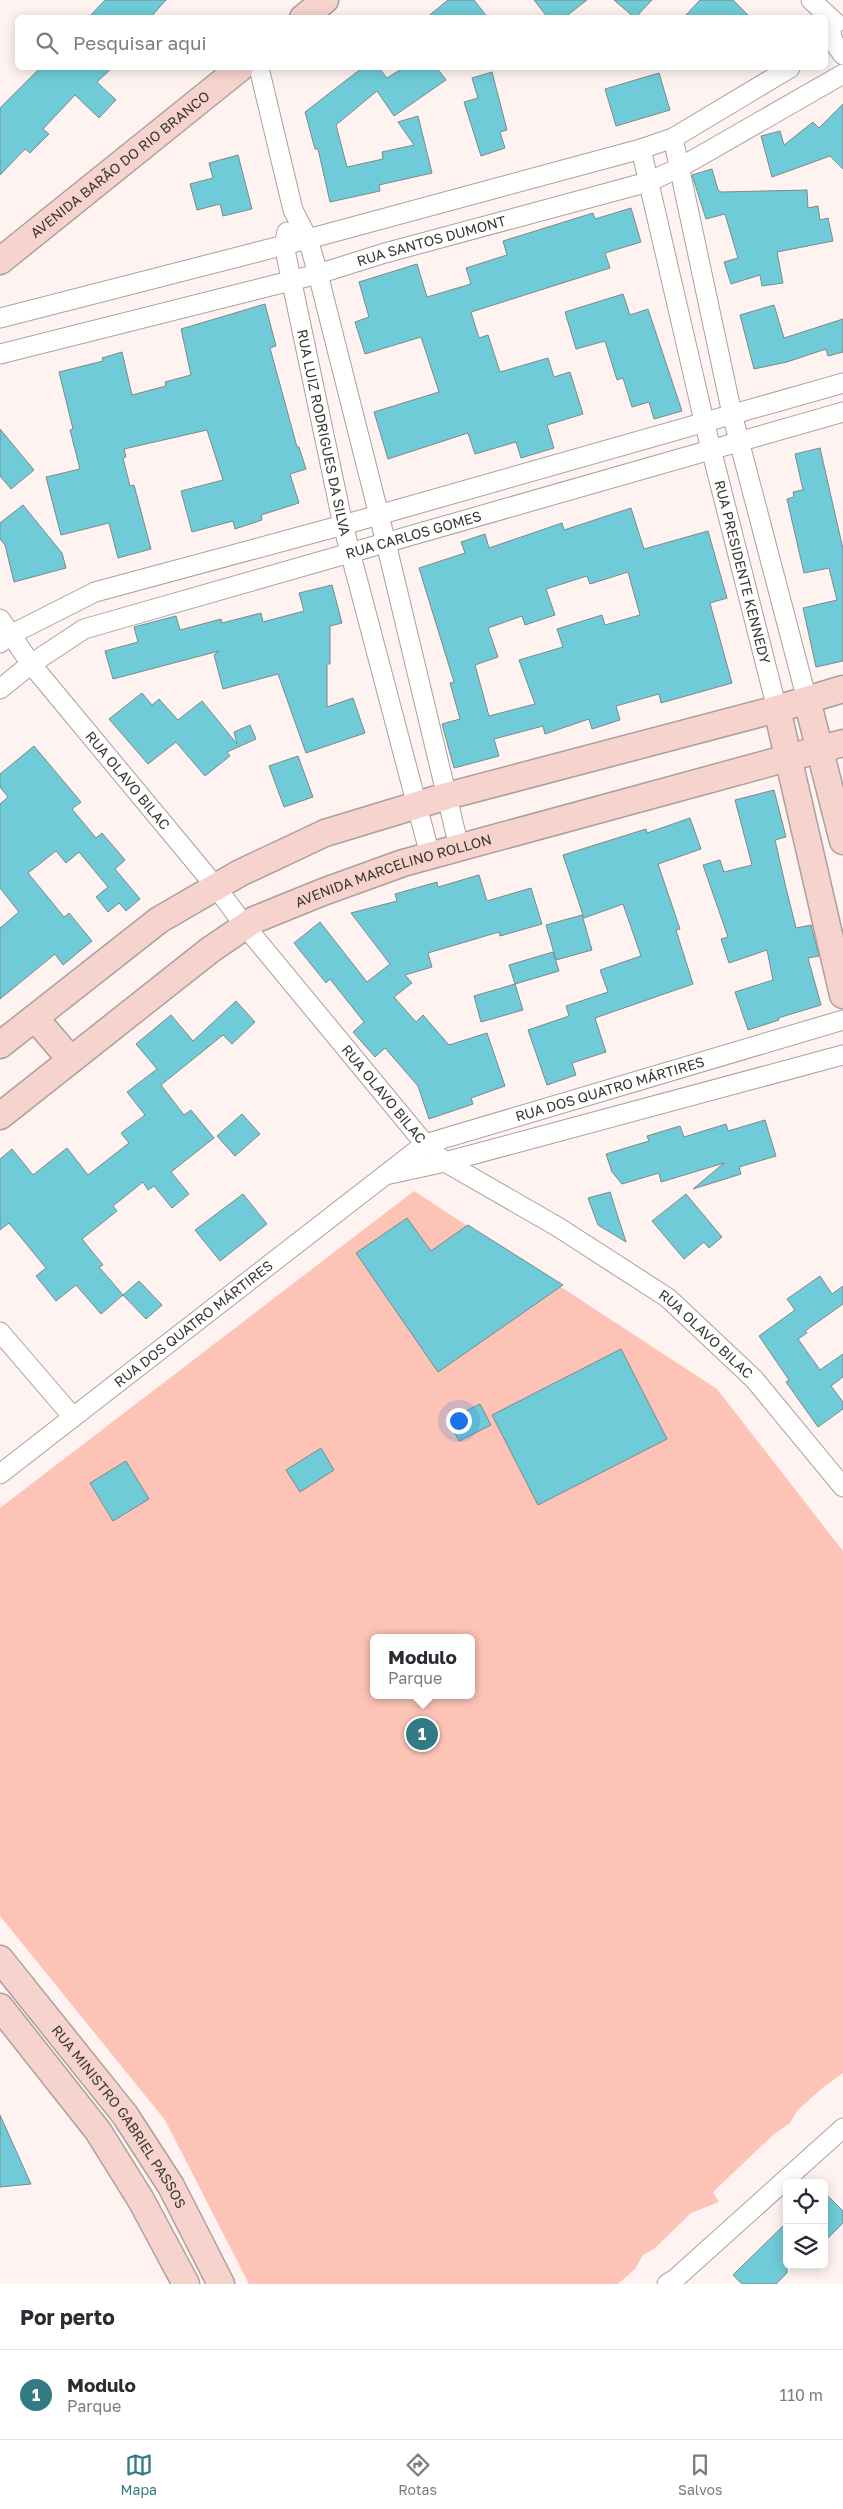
<!DOCTYPE html>
<html lang="pt">
<meta charset="utf-8">
<style>
:root{--surface:#fff;--page:#f2f2f3;--text:#2b2b33;--muted:#7c7c81;--line:#e1e1e2;--accent:#337b84}
body{margin:0;font-family:"Golos Text",sans-serif;background:var(--page);color:var(--text)}
.controls{position:absolute;right:15px;bottom:15px;display:grid;overflow:hidden;border-radius:8px;box-shadow:0 2px 12px #0003}
.controls button{width:45px;height:45px;display:grid;place-items:center;padding:0;border:0;border-bottom:1px solid var(--line);background:var(--surface);color:var(--text);font:25px sans-serif}
.you{position:absolute;left:458px;top:1420px;width:18px;height:18px;margin:-12px;border:4px solid #fff;border-radius:50%;background:#1a73e8;box-shadow:0 0 0 8px #1a73e833}
.badge{display:grid;place-items:center;width:32px;height:32px;border-radius:50%;background:var(--accent);color:#fff;font-size:16px;font-weight:700}
.pin{position:absolute;translate:-50% -50%;border:2px solid #fff;box-shadow:0 1px 5px #0006}
.popup{position:absolute;left:370px;top:1634px;width:105px;height:65px;box-sizing:border-box;display:grid;place-content:center;border-radius:8px;background:var(--surface);filter:drop-shadow(0 1px 4px #0005);font-size:16px;white-space:nowrap;color:var(--muted)}
.popup b{font-size:19px;color:var(--text)}
.popup::after{content:'';position:absolute;left:50%;top:100%;margin-left:-10px;border:10px solid transparent;border-top-color:var(--surface)}
.list{margin:0;padding:0;list-style:none}
h2{display:flex;justify-content:space-between;align-items:center;height:65px;margin:0;padding:0 20px;font-size:21px}
h2 small{font-size:16px;font-weight:400;color:var(--muted)}
.list li{display:grid;grid-template-columns:32px 1fr auto;gap:15px;align-items:center;box-sizing:border-box;height:90px;padding:0 20px;border-top:1px solid var(--line)}
.list b{display:block;font-size:19px;white-space:nowrap}
.list p{margin:0;font-size:16px;white-space:nowrap;color:var(--muted)}
.list em{font-size:16px;font-style:normal;color:var(--muted)}
.icon{flex:none;width:28px;height:28px;fill:none;stroke:currentColor;stroke-width:2;stroke-linecap:round;stroke-linejoin:round}
.map{position:relative;flex:none;width:843px;height:2284px;overflow:hidden}
.search{position:absolute;background:var(--surface);box-shadow:0 2px 12px #0003;left:15px;right:15px;top:15px;height:55px;display:flex;align-items:center;gap:12px;box-sizing:border-box;padding:0 18px;border-radius:8px;color:var(--muted);font-size:19px}
.sheet{height:155px;background:var(--surface)}
nav{display:flex;justify-content:space-around;align-items:center;box-sizing:border-box;height:70px;border-top:1px solid var(--line);background:var(--surface);font-size:14px;color:var(--muted)}
nav a{display:grid;justify-items:center;gap:2px}
nav .on{color:var(--accent)}
.map>svg:first-child{display:block}
.green{fill:#fdc3b6;fill-rule:evenodd}
.building{fill:#6ecbd7;stroke:#7e898b;fill-rule:evenodd}
.lines{fill:none;stroke-linecap:round;stroke-linejoin:round}
.street-casing{stroke:#aaa09d;stroke-width:21}
.secondary-casing{stroke:#aaa09d;stroke-width:29}
.street{stroke:#fff;stroke-width:19}
.secondary{stroke:#f6d4cd;stroke-width:26}
.labels{text-anchor:middle;stroke-width:4;stroke-linejoin:round;paint-order:stroke}
.street-label{font-size:14px;fill:#3b3736;stroke:#fff}
</style>
<div class="map">
<svg width="843" height="2284" viewBox="0 0 843 2284">
<rect width="100%" height="100%" fill="#fef3f0"/>
<path class="green" d="M414,1191L717,1389L843,1551V2073L821,2089L797,2111L790,2123L773,2135L713,2192L719,2202L691,2213L655,2248L643,2255L635,2269L618,2284H249L165,2120L0,1916V1508ZM373,1638H471V1695H373Z"/>
<path class="building" d="M105,0H166L150,18H88Z
M448,0H474L488,18H426Z
M534,0H587L564,18H548Z
M614,0H652L635,18Z
M700,0H733L751,18H683Z
M40,68H112L97,82L116,100L99,118L75,95L43,129L49,134L30,153L25,149L0,175V108Z
M362,68H379L387,78L403,68H437L446,80L394,116L377,91L336,125L347,167L383,159L382,152L414,145L398,122L418,116L432,173L379,185L380,191L330,202L318,149H315L305,112Z
M492,72L507,130L500,132L505,148L481,156L464,102L478,98L472,78Z
M659,73L670,110L616,126L605,89Z
M843,104V169L830,156L772,177L761,136L780,131L784,145L813,122L819,128Z
M238,155L252,209L223,216L220,204L197,210L190,184L213,178L209,163Z
M712,169L718,190L721,192L807,190L808,208L818,206L820,220L828,218L833,241L777,252L783,283L762,286L760,275L731,284L724,262L738,258L725,214L706,219L692,175Z
M631,208L641,242L605,253L610,268L471,312L479,338L488,335L500,372L548,358L554,377L570,372L583,414L547,425L554,448L521,458L516,442L475,454L468,433L388,459L374,412L439,392L421,337L365,354L355,322L369,317L359,282L417,264L427,297L471,284L466,268L507,255L503,241L593,213L595,219Z
M623,294L630,315L648,309L682,411L654,419L649,402L632,407L623,378L617,380L605,341L576,349L565,312Z
M265,304L276,346L270,348L297,447H299L306,469L290,474L299,503L261,515L262,520L235,529L233,521L192,532L181,491L223,480L207,430L124,449L126,457L123,458L130,486L134,485L151,549L118,558L109,523L61,535L46,477L80,469L70,430L73,429L59,372L103,361L102,358L122,352L132,395L166,386L165,382L191,375L181,329Z
M774,305L784,338L843,319V352L828,356L826,349L787,362L754,369L740,315Z
M0,429L34,470L11,489L0,476Z
M820,448L843,549V661L816,667L803,608L837,600L829,568L804,573L787,499L794,497L793,492L803,490L795,454Z
M23,505L62,553L66,568L14,582L5,545L0,539V523Z
M631,508L644,549L708,531L727,598L710,603L732,683L661,703L659,694L616,706L620,720L592,729L589,719L545,734L543,726L494,739L499,756L454,768L442,724L460,719L450,683L454,682L419,568L465,553L461,542L485,534L489,548L562,523L564,530ZM628,572L640,615L605,625L602,615L557,629L563,647L519,660L535,704L489,716L475,665L498,657L488,628L522,616L525,625L555,615L546,589L587,576L590,584Z
M332,585L342,623L330,626V664H327V707L353,698L365,733L306,753L278,674L223,689L214,655L219,651L113,679L105,651L138,642L134,627L176,616L180,630L221,619L222,623L261,613L263,622L304,611L299,593Z
M142,693L152,705L159,699L178,720L202,701L237,744L234,732L250,725L256,739L227,752L230,756L205,776L176,742L148,764L109,719Z
M34,746L81,802L72,809L96,838L102,833L125,860L115,869L140,899L126,911L119,903L108,912L96,897L108,887L79,852L66,863L56,851L28,873L64,917L69,913L92,941L63,965L55,954L0,999V928L19,912L0,888V804L8,797L0,787V774Z
M298,756L313,797L284,807L269,766Z
M774,790L786,837L775,840L786,888L796,928L811,925L819,956L808,958L821,1005L778,1018L779,1020L748,1030L735,992L773,980L767,950L729,963L721,939L728,937L703,865L720,860L724,872L752,865L735,800Z
M690,818L701,849L658,864L680,929L676,930L693,984L595,1018L606,1052L572,1063L576,1075L547,1085L528,1030L569,1016L566,1006L608,992L600,970L641,956L623,904L584,918L563,855L646,829L647,833Z
M479,875L487,901L531,888L542,924L500,936L499,932L428,953L432,967L405,975L412,983L394,997L416,1022L423,1015L449,1045L487,1033L505,1086L471,1098L473,1104L429,1119L418,1086L385,1048L375,1057L353,1032L364,1022L330,979L326,983L294,943L320,922L367,982L390,964L351,913L397,901L395,894L437,882L438,887Z
M582,915L592,950L556,960L546,925Z
M553,952L559,971L515,984L509,965Z
M515,984L523,1010L481,1022L474,996Z
M236,1001L255,1022L232,1044L223,1035L161,1085L184,1115L191,1110L214,1138L171,1172L189,1194L172,1208L154,1186L148,1190L143,1182L113,1206L117,1211L82,1239L103,1265L99,1267L123,1295L101,1314L76,1285L56,1301L36,1276L46,1268L9,1223L0,1230V1159L12,1149L33,1175L67,1148L88,1175L129,1143L121,1133L145,1115L127,1092L157,1069L136,1044L171,1015L193,1041Z
M242,1114L260,1134L235,1156L217,1136Z
M765,1120L776,1156L739,1167L741,1174L693,1189L724,1163L661,1182L659,1173L622,1184L612,1172L606,1154L649,1141L647,1136L680,1126L684,1137L726,1124L728,1131Z
M610,1192L626,1242L598,1225L588,1198Z
M243,1194L267,1224L220,1261L195,1230Z
M686,1194L722,1237L709,1248L704,1242L684,1259L652,1221Z
M407,1218L431,1251L468,1225L563,1285L438,1372L356,1253Z
M820,1276L832,1294L843,1286V1304L805,1331L807,1333L798,1339L820,1370L843,1354V1377L831,1386L843,1402V1409L818,1427L786,1382L789,1380L759,1336L795,1310L787,1299Z
M139,1281L162,1305L146,1319L123,1295Z
M621,1349L667,1439L538,1505L492,1415Z
M480,1404L491,1425L459,1441L448,1420Z
M321,1448L334,1470L300,1492L286,1470Z
M126,1461L149,1499L113,1521L90,1483Z
M0,2115L31,2184L0,2187Z
M824,2192L843,2211V2223L824,2242Z
M787,2222V2273L776,2284H742L733,2275Z"/>
<g class="lines">
<defs>
<g id="street">
<path d="M811,0L836,23"/>
<path d="M827,15L833,41L843,55"/>
<path d="M259,68L293,210L308,239L318,274L386,543L459,847"/>
<path d="M673,138L732,414L807,700"/>
<path id="s1" d="M641,149L704,421L777,709"/>
<path id="s2" d="M287,232L284,245L343,525L430,855"/>
<path d="M0,318L308,239L641,149L673,138L790,68"/>
<path id="s3" d="M0,354L318,274L385,253L648,182L679,168L843,74"/>
<path id="s4" d="M0,619L31,664L216,887L245,926L425,1144L445,1162L558,1227L668,1298L754,1379L843,1487"/>
<path d="M0,643L12,634L95,592L343,525L843,383"/>
<path id="s5" d="M0,689L31,664L84,629L843,412"/>
<path d="M390,1174L445,1162L843,1055"/>
<path d="M0,1332L73,1417"/>
<path id="s6" d="M0,1474L425,1144L843,1020"/>
<path d="M667,2284L675,2279L843,2128"/>
</g>
<g id="secondary">
<path d="M303,18L325,0"/>
<path id="s7" d="M0,261L240,68"/>
<path d="M807,700L843,841"/>
<path d="M777,709L843,995"/>
<path d="M35,1018L71,1060"/>
<path d="M0,1045L159,920L240,873L325,833L447,796L777,709L843,689"/>
<path id="s8" d="M0,1116L210,950L254,920L323,892L403,863L843,743"/>
<path id="s9" d="M0,1959L125,2115L171,2186L221,2284"/>
<path d="M0,2007L98,2131L141,2200L186,2284"/>
</g>
</defs>
<use href="#street" class="street-casing"/>
<use href="#secondary" class="secondary-casing"/>
<use href="#street" class="street"/>
<use href="#secondary" class="secondary"/>
</g>
<g class="labels">
<g class="street-label">
<text dy="5" stroke="none"><textPath href="#s7" startOffset="154">AVENIDA BARÃO DO RIO BRANCO</textPath></text>
<text dy="5" stroke="none"><textPath href="#s3" startOffset="446">RUA SANTOS DUMONT</textPath></text>
<text dy="5" stroke="none"><textPath href="#s2" startOffset="205">RUA LUIZ RODRIGUES DA SILVA</textPath></text>
<text dy="5" stroke="none"><textPath href="#s5" startOffset="446">RUA CARLOS GOMES</textPath></text>
<text dy="5" stroke="none"><textPath href="#s1" startOffset="435">RUA PRESIDENTE KENNEDY</textPath></text>
<text dy="5" stroke="none"><textPath href="#s4" startOffset="206">RUA OLAVO BILAC</textPath></text>
<text dy="5" stroke="none"><textPath href="#s8" startOffset="469">AVENIDA MARCELINO ROLLON</textPath></text>
<text dy="5" stroke="none"><textPath href="#s6" startOffset="731">RUA DOS QUATRO MÁRTIRES</textPath></text>
<text dy="5" stroke="none"><textPath href="#s4" startOffset="611">RUA OLAVO BILAC</textPath></text>
<text dy="5" stroke="none"><textPath href="#s6" startOffset="245">RUA DOS QUATRO MÁRTIRES</textPath></text>
<text dy="5" stroke="none"><textPath href="#s4" startOffset="1016">RUA OLAVO BILAC</textPath></text>
<text dy="5" stroke="none"><textPath href="#s9" startOffset="198">RUA MINISTRO GABRIEL PASSOS</textPath></text>
</g>
</g>
</svg>
<div class="controls">
<button><svg class="icon" aria-label="locate" viewBox="0 0 24 24"><circle cx="12" cy="12" r="6"/><path d="M12 2v4M12 18v4M2 12h4M18 12h4"/></svg></button>
<button><svg class="icon" aria-label="layers" viewBox="0 0 24 24"><path d="M12 4l9 5-9 5-9-5zM3 14l9 5 9-5"/></svg></button>
</div>
<div class="you"></div>
<div class="pin badge" style="left:422px;top:1734px">1</div>
<div class="popup"><b>Modulo</b>Parque</div>
<div class="search"><svg class="icon" aria-label="search" viewBox="0 0 24 24"><circle cx="10" cy="10" r="6"/><path d="M15 15l6 6"/></svg>Pesquisar aqui</div>
</div>
<section class="sheet">
<h2>Por perto<small></small></h2>
<ul class="list">
<li><span class="badge">1</span><div><b>Modulo</b><p>Parque</p></div><em>110 m</em></li>
</ul>
</section>
<nav>
<a class="on"><svg class="icon" aria-label="map" viewBox="0 0 24 24"><path d="M3 6l6-2 6 2 6-2v14l-6 2-6-2-6 2zM9 4v14M15 6v14"/></svg>Mapa</a>
<a><svg class="icon" aria-label="directions" viewBox="0 0 24 24"><path d="M12 3l9 9-9 9-9-9zM9 14v-3h6M13 9l2 2-2 2"/></svg>Rotas</a>
<a><svg class="icon" aria-label="saved" viewBox="0 0 24 24"><path d="M7 4h10v16l-5-4-5 4z"/></svg>Salvos</a>
</nav>
